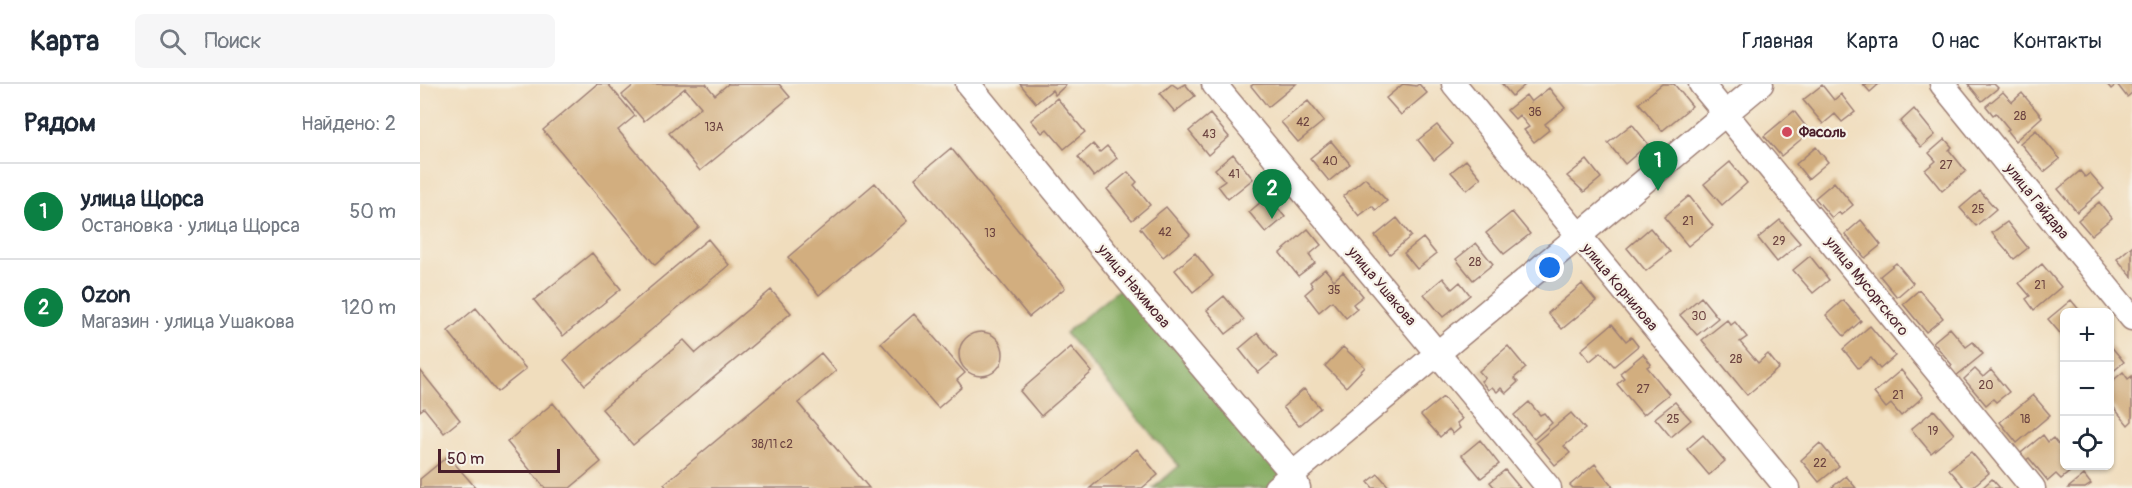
<!DOCTYPE html>
<html lang="ru">
<meta charset="utf-8">
<style>
:root{--surface:#fff;--page:#f6f6f7;--text:#1f2937;--muted:#747a83;--line:#e0e1e3;--accent:#0b8043}
body{margin:0;font-family:Pangolin,sans-serif;background:var(--page);color:var(--text)}
.controls{position:absolute;right:18px;bottom:18px;display:grid;overflow:hidden;border-radius:9px;box-shadow:0 2px 4px #0004}
.controls button{width:54px;height:54px;display:grid;place-items:center;padding:0;border:0;border-bottom:2px solid var(--line);background:var(--surface);color:var(--text);font:30px sans-serif}
.scale{position:absolute;left:18px;bottom:15px;width:122px;box-sizing:border-box;padding-left:6px;border:3px solid #4a1f2b;border-top:0;font-size:16px;line-height:21px;white-space:nowrap;color:#4a1f2b;-webkit-text-stroke:4px #f7f3e8;paint-order:stroke}
.you{position:absolute;left:1130px;top:184px;width:21px;height:21px;margin:-15px;border:4px solid #fff;border-radius:50%;background:#1a73e8;box-shadow:0 0 0 9px #1a73e833}
.badge{display:grid;place-items:center;width:39px;height:39px;border-radius:50%;background:var(--accent);color:#fff;font-size:20px;font-weight:700}
.pin{position:absolute;translate:-50% -50px;filter:drop-shadow(0 2px 3px #0008)}
.pin::after{content:'';position:absolute;top:32px;width:21px;height:18px;background:inherit;clip-path:polygon(0 0,100% 0,50% 100%)}
.list{margin:0;padding:0;list-style:none}
h2{display:flex;justify-content:space-between;align-items:center;height:78px;margin:0;padding:0 24px;font-size:26px}
h2 small{font-size:20px;font-weight:400;color:var(--muted)}
.list li{display:grid;grid-template-columns:39px 1fr auto;gap:18px;align-items:center;box-sizing:border-box;height:96px;padding:0 24px;border-top:2px solid var(--line)}
.list b{display:block;font-size:22px;white-space:nowrap}
.list p{margin:0;font-size:20px;white-space:nowrap;color:var(--muted)}
.list em{font-size:20px;font-style:normal;color:var(--muted)}
.icon{flex:none;width:33px;height:33px;fill:none;stroke:currentColor;stroke-width:2;stroke-linecap:round;stroke-linejoin:round}
.map{position:relative;flex:none;width:1712px;height:404px;overflow:hidden}
header{display:flex;align-items:center;gap:36px;box-sizing:border-box;height:84px;padding:0 30px;background:var(--surface);border-bottom:2px solid var(--line)}
header strong{font-size:28px}
nav{display:flex;gap:33px;margin-inline-start:auto;font-size:21px}
.search{width:420px;height:54px;background:var(--page);display:flex;align-items:center;gap:15px;box-sizing:border-box;padding:0 21px;border-radius:9px;color:var(--muted);font-size:22px}
main{display:flex}
aside{flex:1;background:var(--surface)}
.map>svg:first-child{display:block}
</style>
<header>
<strong>Карта</strong>
<div class="search"><svg class="icon" aria-label="search" viewBox="0 0 24 24"><circle cx="10" cy="10" r="6"/><path d="M15 15l6 6"/></svg>Поиск</div>
<nav><a>Главная</a><a>Карта</a><a>О нас</a><a>Контакты</a></nav>
</header>
<main>
<aside>
<h2>Рядом<small>Найдено: 2</small></h2>
<ul class="list">
<li><span class="badge">1</span><div><b>улица Щорса</b><p>Остановка · улица Щорса</p></div><em>50 m</em></li>
<li><span class="badge">2</span><div><b>Ozon</b><p>Магазин · улица Ушакова</p></div><em>120 m</em></li>
</ul>
</aside>
<div class="map">
<svg width="1712" height="404" viewBox="0 0 1712 404">
<rect width="100%" height="100%" fill="#f7f3e8"/>
<filter id="ink" filterUnits="userSpaceOnUse"><feTurbulence type="fractalNoise" baseFrequency=".0167" numOctaves="2"/><feDisplacementMap in="SourceGraphic" scale="12" xChannelSelector="R" yChannelSelector="G"/><feConvolveMatrix kernelMatrix="1 2 1 2 8 2 1 2 1" color-interpolation-filters="sRGB"/></filter>
<filter id="wash" filterUnits="userSpaceOnUse"><feTurbulence type="fractalNoise" baseFrequency=".008" numOctaves="4" result="noise"/><feDisplacementMap in="SourceGraphic" scale="24" xChannelSelector="R" yChannelSelector="G"/><feGaussianBlur stdDeviation="1.35" result="paint"/><feColorMatrix in="noise" values="0 0 0 0 0 0 0 0 0 0 0 0 0 0 0 0 0 1.4 0 .05"/><feComposite in="paint" operator="in"/></filter>
<g filter="url(#wash)">
<rect width="100%" height="100%" fill="#f0ddbd"/>
<path fill="#85ac62" stroke="#686646" stroke-width="1.5" d="M709,197L878,404H733L759,382L645,249Z"/>
<g id="blocks">
<path fill="#d2ae7f" d="M177,0H188L215,32L198,46L279,143L235,181L123,46Z
M215,0H286L295,11L308,0H359L370,13L280,87L249,49L281,23L265,4L224,37L202,11Z
M600,0H645L646,1L635,11L632,6L616,19Z
M752,0L758,4L765,0L775,12L755,28L740,10Z
M834,0H876L848,23L831,2Z
M983,0L996,2L999,0L1007,9L981,31L966,14Z
M1082,0H1106L1092,12Z
M1242,0H1254L1272,22L1242,47L1219,19Z
M1443,0H1459L1450,8Z
M1548,0H1574L1578,4L1562,17Z
M1687,0H1712V9L1707,13L1697,0L1691,5Z
M1402,1L1414,16L1421,10L1435,28L1422,38L1415,30L1403,40L1383,16Z
M1129,4L1145,24L1125,40L1129,46L1114,58L1104,46L1109,43L1099,31L1095,35L1087,26L1106,11L1111,18Z
M1583,8L1592,18L1602,9L1622,33L1595,57L1587,47L1589,45L1576,29L1573,31L1566,22Z
M637,14L665,48L644,65L627,45L622,49L611,36Z
M888,17L904,37L878,58L861,38Z
M1494,25L1515,51L1501,63L1480,38Z
M1374,27L1390,48L1361,72L1344,52Z
M790,30L809,53L788,71L769,47Z
M1212,40L1228,60L1205,80L1188,59Z
M1017,41L1033,60L1014,76L998,56Z
M1616,46L1640,75L1624,88L1600,59Z
M1525,55L1532,63L1529,66L1546,87L1522,107L1505,86L1516,77L1509,69Z
M911,57L930,80L909,97L890,74Z
M673,60L680,68L687,62L697,74L674,93L658,73Z
M1396,63L1408,78L1388,95L1376,80Z
M531,64L645,204L609,233L495,94Z
M813,70L833,95L808,115L798,102L805,97L795,85Z
M1046,76L1061,94L1047,106L1031,88Z
M1167,76L1181,94L1164,108L1147,92Z
M1310,78L1327,99L1302,121L1284,100Z
M1660,87L1665,93L1670,89L1684,105L1657,128L1638,105Z
M708,88L717,98L714,101L730,121L712,136L687,105Z
M945,94L967,117L956,126L952,122L939,132L923,112Z
M1414,98L1433,121L1421,131L1419,128L1412,134L1395,114Z
M455,99L487,137L399,211L368,173Z
M1560,107L1576,125L1556,142L1540,124Z
M848,112L865,133L846,149L829,128Z
M1269,112L1293,142L1268,162L1244,133Z
M1679,118L1692,134L1671,151L1658,136Z
M746,123L770,151L743,173L720,144Z
M1092,128L1110,150L1084,170L1066,149Z
M977,134L991,152L970,170L955,152Z
M1360,136L1380,159L1357,178L1338,154Z
M1441,136L1461,161L1445,174L1425,150Z
M1587,138L1608,164L1594,175L1572,149Z
M1230,144L1250,168L1226,187L1207,164Z
M888,145L901,161L889,171L895,179L878,192L860,169Z
M1003,154L1016,170L997,185L984,169Z
M288,155L309,181L165,301L144,276Z
M1056,159L1073,180L1053,196L1036,175Z
M1712,162V193L1697,175Z
M172,169L201,205L143,252L114,216Z
M775,169L793,192L773,208L755,186Z
M1390,172L1409,196L1393,209L1373,186Z
M1476,179L1493,199L1477,213L1460,192Z
M1622,180L1641,203L1614,226L1606,215L1610,212L1599,199Z
M905,185L914,196L923,188L943,212L933,220L937,225L926,234L912,217L899,228L885,210L893,203L890,198Z
M1023,194L1032,205L1040,198L1050,211L1023,233L1004,210Z
M1162,200L1176,217L1142,245L1128,229Z
M351,206L371,229L213,361L182,325L264,256L276,269Z
M1499,206L1523,234L1506,248L1483,220Z
M804,212L824,236L806,250L787,226Z
M1281,213L1298,234L1277,251L1260,231Z
M1423,216L1441,237L1424,252L1406,231Z
M1651,216L1661,228H1644V254L1628,235Z
M56,224L106,285L77,308L28,247Z
M494,230L545,289L537,296L542,303L518,324L461,259Z
M1307,236L1311,241L1315,238L1327,253L1320,258L1338,279L1348,270L1359,284L1327,311L1282,256Z
M1192,240L1206,257L1211,253L1218,262L1194,282L1181,268L1170,277L1161,266Z
M1450,242L1475,272L1460,285L1451,274L1438,284L1423,265Z
M1530,244L1546,263L1553,258L1563,270L1536,292L1529,284L1532,281L1513,258Z
M539 270a22 22 0 1 1 44 0a22 22 0 1 1-44 0Z
M838,249L857,273L838,289L819,265Z
M1690,261L1704,278L1690,290Z
M1088,262L1106,284L1094,294L1098,298L1086,309L1081,304L1077,308L1072,303L1068,306L1061,297L1065,294L1059,287Z
M651,263L672,288L621,332L600,307Z
M923,263L945,283L926,303L905,282Z
M401,269L416,287L378,319L449,404H247L244,400Z
M1223,270L1231,280L1227,283L1249,310L1223,331L1197,300L1204,294L1200,289Z
M1555,285L1563,293L1571,286L1589,308L1576,318L1573,315L1566,321L1544,295Z
M0,286L40,336L24,349L4,324L0,327Z
M1481,286L1503,313L1481,332L1471,320L1466,324L1454,309Z
M1703,288L1708,295L1712,292V337L1708,341L1690,319V299Z
M884,305L900,324L879,342L863,323Z
M1613,311L1630,331L1597,359L1580,338Z
M1023,313L1042,335L1037,339L1040,344L1033,350L1029,345L1020,353L1001,331Z
M1109,318L1120,331L1124,329L1132,339L1114,355L1094,331Z
M1255,318L1271,336L1251,353L1235,334Z
M133,319L181,378L150,404H125L87,358Z
M1514,326L1534,350L1511,369L1491,345Z
M1151,329L1165,345L1144,362L1150,369L1135,381L1116,358Z
M1283,351L1305,377L1289,391L1267,365Z
M1623,351L1628,358L1633,354L1644,368V382H1657L1641,395L1636,390L1628,397L1609,374L1606,376L1601,369Z
M1060,356L1079,380L1061,394L1042,371Z
M1400,359L1419,382L1399,398L1381,376Z
M717,365L738,391L722,404H670Z
M1551,368L1569,389L1551,404H1545L1529,385Z
M28,372L56,404H0V395Z
M1175,380L1194,404H1153L1150,401Z
M1085,386L1100,404H1075L1070,398Z
M958,390L970,404H953L948,398Z
M1664,391L1671,400L1665,404H1648Z
M1426,392L1436,404H1411Z
M1572,395L1580,404H1562Z"/>
</g>
</g>
<g filter="url(#ink)">
<use href="#blocks" fill-opacity="0" stroke="#9d7e74" stroke-width="1.5"/>
<g fill="none" stroke-linecap="round" stroke-linejoin="round">
<g stroke="#9d7e74" stroke-width="27">
<path id="minor" d="M548,0L709,197L873,390L878,404
M794,0L1129,404
M1034,0L1367,404
M1281,0L1613,404
M1522,0L1712,234
M856,404L1341,0"/>
</g>
<use href="#minor" stroke="#fff" stroke-width="24"/>
</g>
</g>
<circle fill="#d1495b" stroke="#f7f3e8" stroke-width="2" cx="1367" cy="48" r="6"/>
<g text-anchor="middle" stroke-width="4.5" stroke-linejoin="round" paint-order="stroke">
<g font-size="12" fill="#6c4340">
<text x="1115" y="32">36</text>
<text x="1600" y="36">28</text>
<text x="883" y="42">42</text>
<text x="294" y="47">13А</text>
<text x="789" y="54">43</text>
<text x="910" y="81">40</text>
<text x="1526" y="85">27</text>
<text x="814" y="94">41</text>
<text x="1558" y="129">25</text>
<text x="1268" y="141">21</text>
<text x="745" y="152">42</text>
<text x="570" y="153">13</text>
<text x="1359" y="161">29</text>
<text x="1055" y="182">28</text>
<text x="1620" y="205">21</text>
<text x="914" y="210">35</text>
<text x="1279" y="236">30</text>
<text x="1316" y="279">28</text>
<text x="1566" y="305">20</text>
<text x="1223" y="309">27</text>
<text x="1478" y="315">21</text>
<text x="1253" y="339">25</text>
<text x="1605" y="339">18</text>
<text x="1513" y="351">19</text>
<text x="352" y="364">38/11 с2</text>
<text x="1400" y="383">22</text>
</g>
<g font-size="15" font-weight="bold" fill="#4a1f2b" stroke="#f7f3e8" text-anchor="start">
<text x="1379" y="53">Фасоль</text>
</g>
<g font-size="15" fill="#4a1f2b" stroke="#f7f3e8">
<text transform="translate(1617 117) rotate(51)" y="5">улица Гайдара</text>
<text transform="translate(714 202) rotate(50)" y="5">улица Нахимова</text>
<text transform="translate(962 202) rotate(50)" y="5">улица Ушакова</text>
<text transform="translate(1447 202) rotate(51)" y="5">улица Мусоргского</text>
<text transform="translate(1200 203) rotate(50)" y="5">улица Корнилова</text>
</g>
</g>
</svg>
<div class="controls">
<button>+</button>
<button>−</button>
<button><svg class="icon" aria-label="locate" viewBox="0 0 24 24"><circle cx="12" cy="12" r="6"/><path d="M12 2v4M12 18v4M2 12h4M18 12h4"/></svg></button>
</div>
<div class="scale">50 m</div>
<div class="you"></div>
<div class="pin badge" style="left:1238px;top:107px">1</div>
<div class="pin badge" style="left:852px;top:135px">2</div>
</div>
</main>
